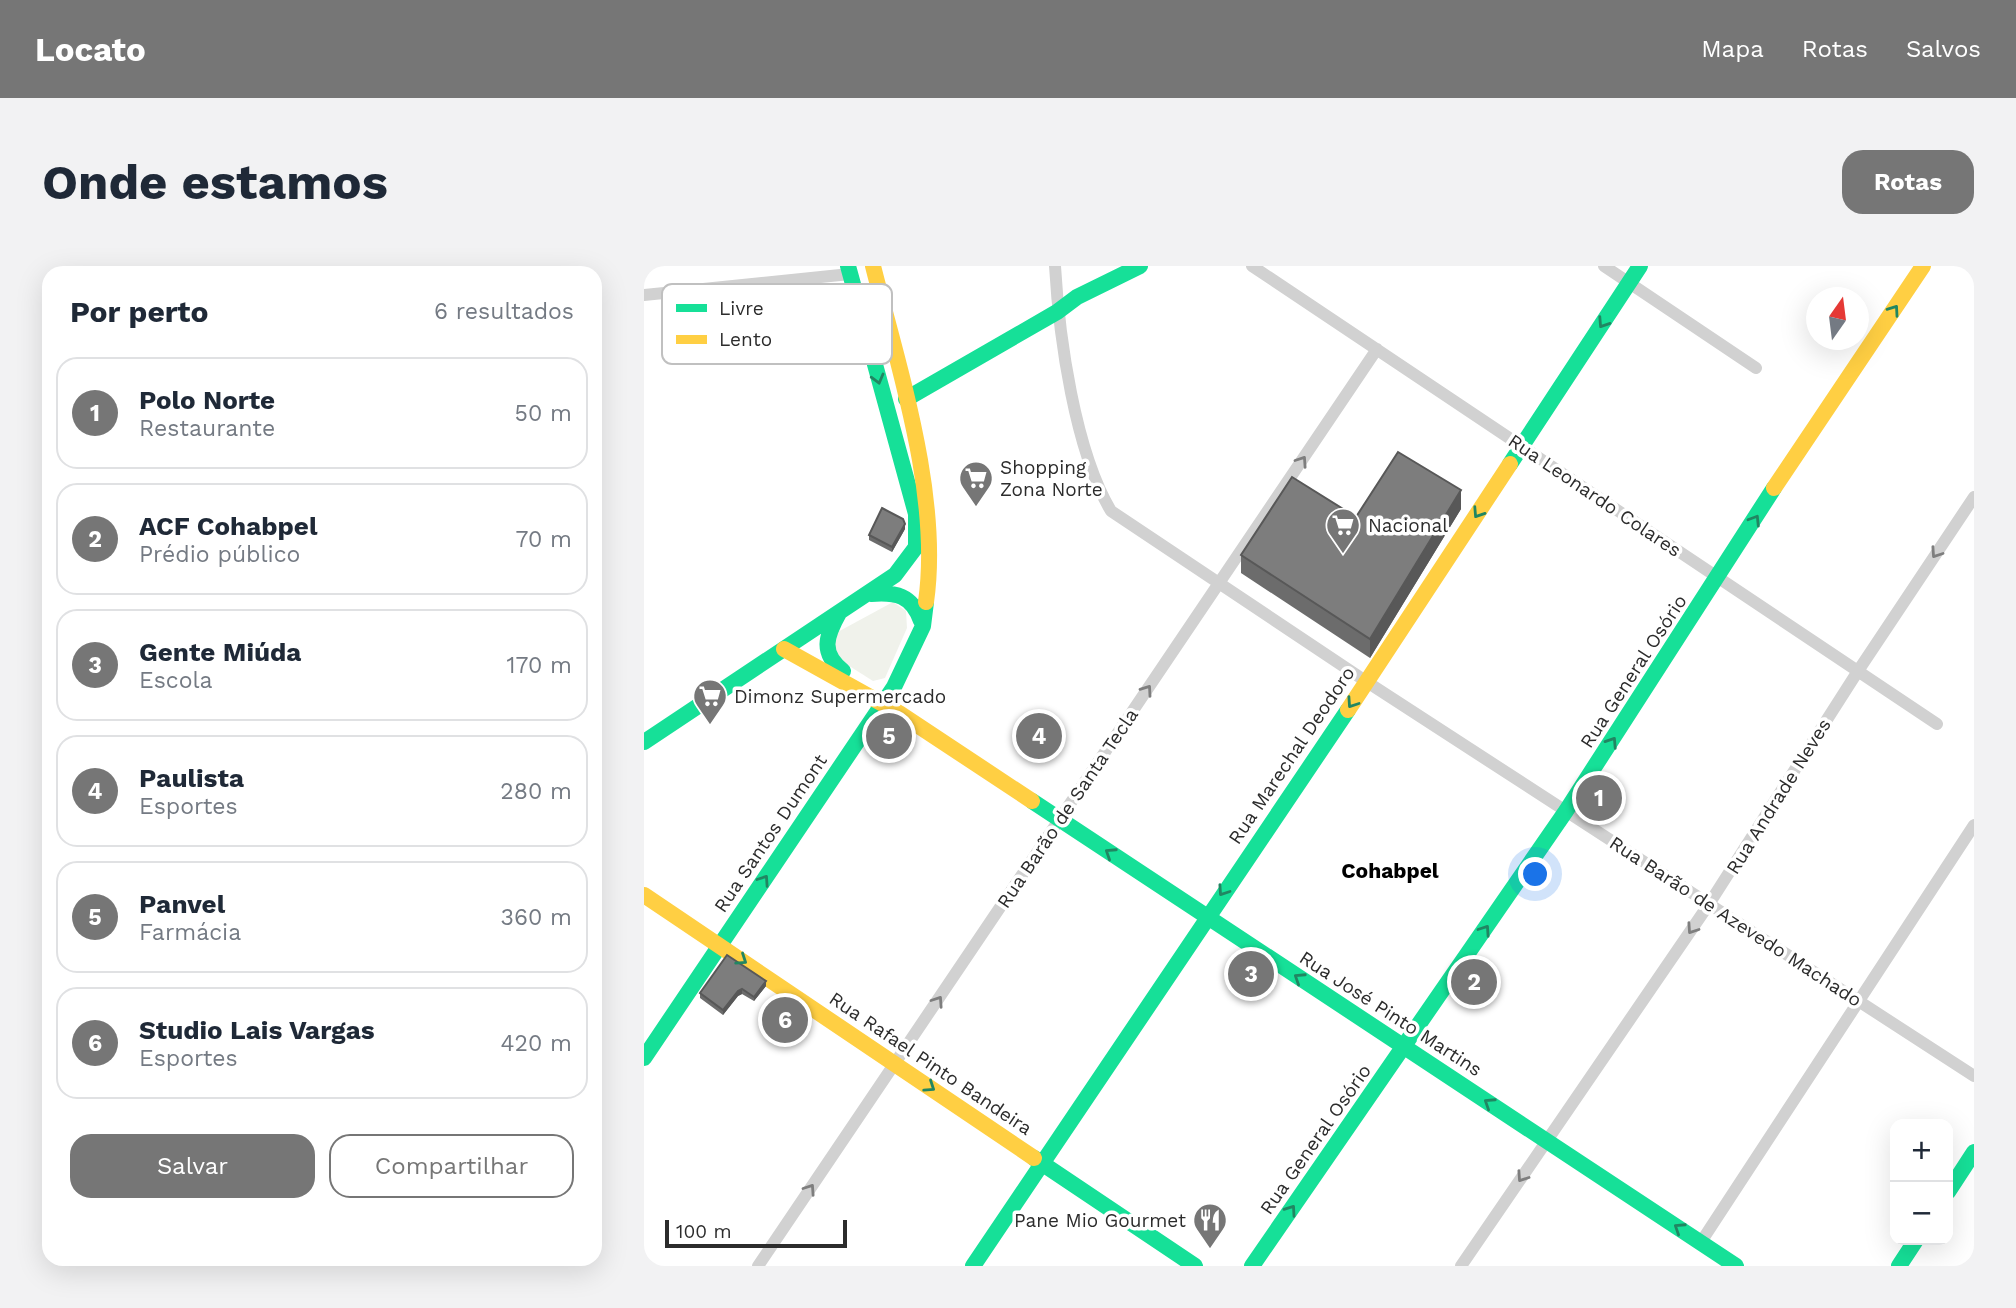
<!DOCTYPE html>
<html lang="pt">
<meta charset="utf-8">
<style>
:root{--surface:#fff;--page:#f2f2f3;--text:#1f2937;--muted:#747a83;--line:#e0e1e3;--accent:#767676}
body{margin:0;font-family:"Work Sans",sans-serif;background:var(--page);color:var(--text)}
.controls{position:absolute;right:21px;bottom:21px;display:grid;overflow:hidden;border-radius:14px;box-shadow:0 7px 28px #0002}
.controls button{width:63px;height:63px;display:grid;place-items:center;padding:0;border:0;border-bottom:2px solid var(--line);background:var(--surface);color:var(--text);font:35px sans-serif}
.compass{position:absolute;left:1162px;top:21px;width:63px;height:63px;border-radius:50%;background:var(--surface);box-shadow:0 7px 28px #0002;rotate:14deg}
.scale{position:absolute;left:21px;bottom:18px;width:182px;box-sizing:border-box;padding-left:7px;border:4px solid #2c2c2c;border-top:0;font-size:19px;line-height:24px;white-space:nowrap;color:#2c2c2c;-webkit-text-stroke:5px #fff;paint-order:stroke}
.you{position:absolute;left:892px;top:609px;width:24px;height:24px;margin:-18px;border:5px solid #fff;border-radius:50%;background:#1a73e8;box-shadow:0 0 0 10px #1a73e833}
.badge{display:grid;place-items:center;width:46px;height:46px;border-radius:50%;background:var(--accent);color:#fff;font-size:23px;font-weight:700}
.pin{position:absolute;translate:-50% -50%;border:4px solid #fff;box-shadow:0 2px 7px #0006}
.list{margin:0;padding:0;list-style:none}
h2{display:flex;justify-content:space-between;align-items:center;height:91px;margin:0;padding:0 28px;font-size:30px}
h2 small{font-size:23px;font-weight:400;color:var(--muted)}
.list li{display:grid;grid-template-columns:46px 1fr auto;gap:21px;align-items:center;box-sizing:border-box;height:112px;margin:0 14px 14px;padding:0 14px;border:2px solid var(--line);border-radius:21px}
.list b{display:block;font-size:26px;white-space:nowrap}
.list p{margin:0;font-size:23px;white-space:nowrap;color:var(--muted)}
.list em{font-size:23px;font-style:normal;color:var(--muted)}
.actions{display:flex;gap:14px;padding:21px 28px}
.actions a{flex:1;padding:16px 0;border:2px solid var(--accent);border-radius:21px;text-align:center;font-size:24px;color:var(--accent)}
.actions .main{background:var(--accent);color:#fff}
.map{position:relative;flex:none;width:1330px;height:1000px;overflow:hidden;border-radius:21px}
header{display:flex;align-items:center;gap:42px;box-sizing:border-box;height:98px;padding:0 35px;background:var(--accent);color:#fff}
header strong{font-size:33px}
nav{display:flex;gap:38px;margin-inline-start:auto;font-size:24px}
.intro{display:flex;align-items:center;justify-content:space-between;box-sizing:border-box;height:168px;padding:0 42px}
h1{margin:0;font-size:49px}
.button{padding:18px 32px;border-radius:21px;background:var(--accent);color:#fff;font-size:24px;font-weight:700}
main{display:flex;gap:42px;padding:0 42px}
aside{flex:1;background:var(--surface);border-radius:21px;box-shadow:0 7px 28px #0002}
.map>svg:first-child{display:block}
</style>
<header>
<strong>Locato</strong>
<nav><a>Mapa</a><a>Rotas</a><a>Salvos</a></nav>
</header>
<div class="intro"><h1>Onde estamos</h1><a class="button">Rotas</a></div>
<main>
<aside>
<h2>Por perto<small>6 resultados</small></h2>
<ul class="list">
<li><span class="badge">1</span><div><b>Polo Norte</b><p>Restaurante</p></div><em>50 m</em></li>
<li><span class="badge">2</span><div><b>ACF Cohabpel</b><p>Prédio público</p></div><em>70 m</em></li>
<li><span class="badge">3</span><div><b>Gente Miúda</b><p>Escola</p></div><em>170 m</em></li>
<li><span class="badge">4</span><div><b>Paulista</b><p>Esportes</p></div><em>280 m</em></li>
<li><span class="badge">5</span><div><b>Panvel</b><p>Farmácia</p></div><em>360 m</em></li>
<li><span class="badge">6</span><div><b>Studio Lais Vargas</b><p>Esportes</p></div><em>420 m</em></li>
</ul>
<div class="actions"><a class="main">Salvar</a><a>Compartilhar</a></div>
</aside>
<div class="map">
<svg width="1330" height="1000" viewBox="0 0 1330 1000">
<rect width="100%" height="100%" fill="#fff"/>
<path fill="#f0f2eb" d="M249,336L262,345L263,362L241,412L229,415L188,389L190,368Z"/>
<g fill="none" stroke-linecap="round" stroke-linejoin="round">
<path stroke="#d1d1d1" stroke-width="12" d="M411,0C415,71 431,185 467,245L723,416L1330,810
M608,0L1293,458
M960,0L1112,102
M0,29L206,8
M1057,976L1330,559
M114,1000L733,83
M817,1000L1065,638L1214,405L1330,231"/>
<path stroke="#16e098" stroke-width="16" d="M262,133L413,46L433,31L496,0
M866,198L996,0
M227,328C252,326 268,329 277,355
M195,347C182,370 176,387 199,405
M0,476L251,309L272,281V248L204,0
M388,535L1092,1000
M0,792L250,421L279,360L282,336
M390,892L551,1000
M1304,926L1330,886
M329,1000L704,444
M608,1000L922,545L1130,222
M1255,1000L1272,974"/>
<path stroke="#ffcf43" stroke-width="16" d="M229,0C255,103 297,231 282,336
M1130,222L1279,0
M140,383L255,447L388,535
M704,444L866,198
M0,629L390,892"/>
</g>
<path fill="#6c6c6c" d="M817,243L726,392L597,307V289L712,251Z
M261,263L248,286L225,274V269Z
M122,720L110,735L98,728L94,730L79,749L56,732V727Z"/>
<path fill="#585858" d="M817,224V243L726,392V373Z
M261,258V263L248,286V281Z
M122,715V720L110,735V731Z
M98,723V728L94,730L79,749V744L94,725Z"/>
<path fill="#7d7d7d" stroke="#585858" stroke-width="2" d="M754,186L817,224L726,373L597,289L648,211L712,251Z
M238,242L259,253L261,258L248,281L225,269Z
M83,689L122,715L110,731L98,723L94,725L79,744L56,727Z"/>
<defs><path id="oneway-chevron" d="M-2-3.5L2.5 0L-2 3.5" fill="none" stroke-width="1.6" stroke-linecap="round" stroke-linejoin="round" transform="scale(1.75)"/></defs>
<g stroke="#218662">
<use href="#oneway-chevron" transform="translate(1250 44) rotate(-55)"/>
<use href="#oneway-chevron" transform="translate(959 57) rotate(123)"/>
<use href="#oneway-chevron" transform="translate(234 113) rotate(75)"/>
<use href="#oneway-chevron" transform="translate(834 247) rotate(123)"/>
<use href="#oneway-chevron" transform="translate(1111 254) rotate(-58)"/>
<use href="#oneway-chevron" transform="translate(708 437) rotate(124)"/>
<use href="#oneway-chevron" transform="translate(968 476) rotate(-57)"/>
<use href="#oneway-chevron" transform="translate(466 587) rotate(-147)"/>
<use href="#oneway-chevron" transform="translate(120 614) rotate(-56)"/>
<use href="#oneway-chevron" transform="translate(579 625) rotate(124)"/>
<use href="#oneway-chevron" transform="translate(841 664) rotate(-56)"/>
<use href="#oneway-chevron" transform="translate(98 694) rotate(34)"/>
<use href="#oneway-chevron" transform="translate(655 712) rotate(-147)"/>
<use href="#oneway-chevron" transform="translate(286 821) rotate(34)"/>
<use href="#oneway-chevron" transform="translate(845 837) rotate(-147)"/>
<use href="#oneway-chevron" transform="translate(647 944) rotate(-55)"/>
<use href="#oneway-chevron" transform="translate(1035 962) rotate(-147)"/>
</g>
<g stroke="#7e7e7e">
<use href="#oneway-chevron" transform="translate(658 195) rotate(-56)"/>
<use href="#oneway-chevron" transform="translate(1292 287) rotate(124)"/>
<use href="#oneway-chevron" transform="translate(503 424) rotate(-55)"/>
<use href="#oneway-chevron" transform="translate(1048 663) rotate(124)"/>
<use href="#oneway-chevron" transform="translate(294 735) rotate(-56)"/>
<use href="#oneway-chevron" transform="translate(878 911) rotate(124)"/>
<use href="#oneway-chevron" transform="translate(166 923) rotate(-56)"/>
</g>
<defs>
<g id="supermarket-pin" transform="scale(1.75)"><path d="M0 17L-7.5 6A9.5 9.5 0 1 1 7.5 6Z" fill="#767676" stroke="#fff"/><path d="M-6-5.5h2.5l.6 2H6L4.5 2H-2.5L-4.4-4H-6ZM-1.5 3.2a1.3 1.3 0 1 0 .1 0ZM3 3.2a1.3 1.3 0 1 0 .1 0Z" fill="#fff"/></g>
<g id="restaurant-pin" transform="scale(1.75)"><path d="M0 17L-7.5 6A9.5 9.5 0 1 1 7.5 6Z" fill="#767676" stroke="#fff"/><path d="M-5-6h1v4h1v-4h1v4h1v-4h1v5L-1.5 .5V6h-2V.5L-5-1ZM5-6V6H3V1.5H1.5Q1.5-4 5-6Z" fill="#fff"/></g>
</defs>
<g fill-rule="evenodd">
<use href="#supermarket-pin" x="332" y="212"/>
<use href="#supermarket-pin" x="699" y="259"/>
<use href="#supermarket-pin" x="66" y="430"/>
<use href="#restaurant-pin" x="566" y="954"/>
</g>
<g text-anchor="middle" stroke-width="7" stroke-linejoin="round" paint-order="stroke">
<g font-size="19" fill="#2c2c2c" stroke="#fff" text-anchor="start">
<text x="356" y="208">Shopping<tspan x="356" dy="22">Zona Norte</tspan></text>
<text x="724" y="266">Nacional</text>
<text x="90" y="437">Dimonz Supermercado</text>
<text x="542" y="961" text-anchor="end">Pane Mio Gourmet</text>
</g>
<g font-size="19" fill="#2c2c2c" stroke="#fff">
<text transform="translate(951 229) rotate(34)" y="7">Rua Leonardo Colares</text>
<text transform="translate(989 405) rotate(-57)" y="7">Rua General Osório</text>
<text transform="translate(647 489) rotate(-56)" y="7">Rua Marechal Deodoro</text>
<text transform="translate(1134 530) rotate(-58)" y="7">Rua Andrade Neves</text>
<text transform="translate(423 542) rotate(-56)" y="7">Rua Barão de Santa Tecla</text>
<text transform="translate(126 567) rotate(-56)" y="7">Rua Santos Dumont</text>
<text transform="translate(1092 655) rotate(33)" y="7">Rua Barão de Azevedo Machado</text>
<text transform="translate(747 747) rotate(33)" y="7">Rua José Pinto Martins</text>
<text transform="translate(287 797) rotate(34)" y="7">Rua Rafael Pinto Bandeira</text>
<text transform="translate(671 873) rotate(-55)" y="7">Rua General Osório</text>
</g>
<g font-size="21" font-weight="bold" fill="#000" stroke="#fff">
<text x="746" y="612">Cohabpel</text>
</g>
</g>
<rect x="18" y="18" width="230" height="80" rx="10" fill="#fff" stroke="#c0c0c0" stroke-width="2"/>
<rect x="32" y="38" width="31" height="8" fill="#16e098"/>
<rect x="32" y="69" width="31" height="9" fill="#ffcf43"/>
<g font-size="19" fill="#2c2c2c">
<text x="75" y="49">Livre</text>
<text x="75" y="80">Lento</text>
</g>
</svg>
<div class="controls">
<button>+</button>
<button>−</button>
</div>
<svg class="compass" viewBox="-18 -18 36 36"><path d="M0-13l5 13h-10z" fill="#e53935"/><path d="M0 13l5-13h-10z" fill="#747a83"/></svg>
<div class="scale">100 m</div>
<div class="you"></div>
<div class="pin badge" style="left:955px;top:532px">1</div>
<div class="pin badge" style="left:830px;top:716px">2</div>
<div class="pin badge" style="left:607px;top:708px">3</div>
<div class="pin badge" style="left:395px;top:470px">4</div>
<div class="pin badge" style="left:245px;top:470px">5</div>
<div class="pin badge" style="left:141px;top:754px">6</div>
</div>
</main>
